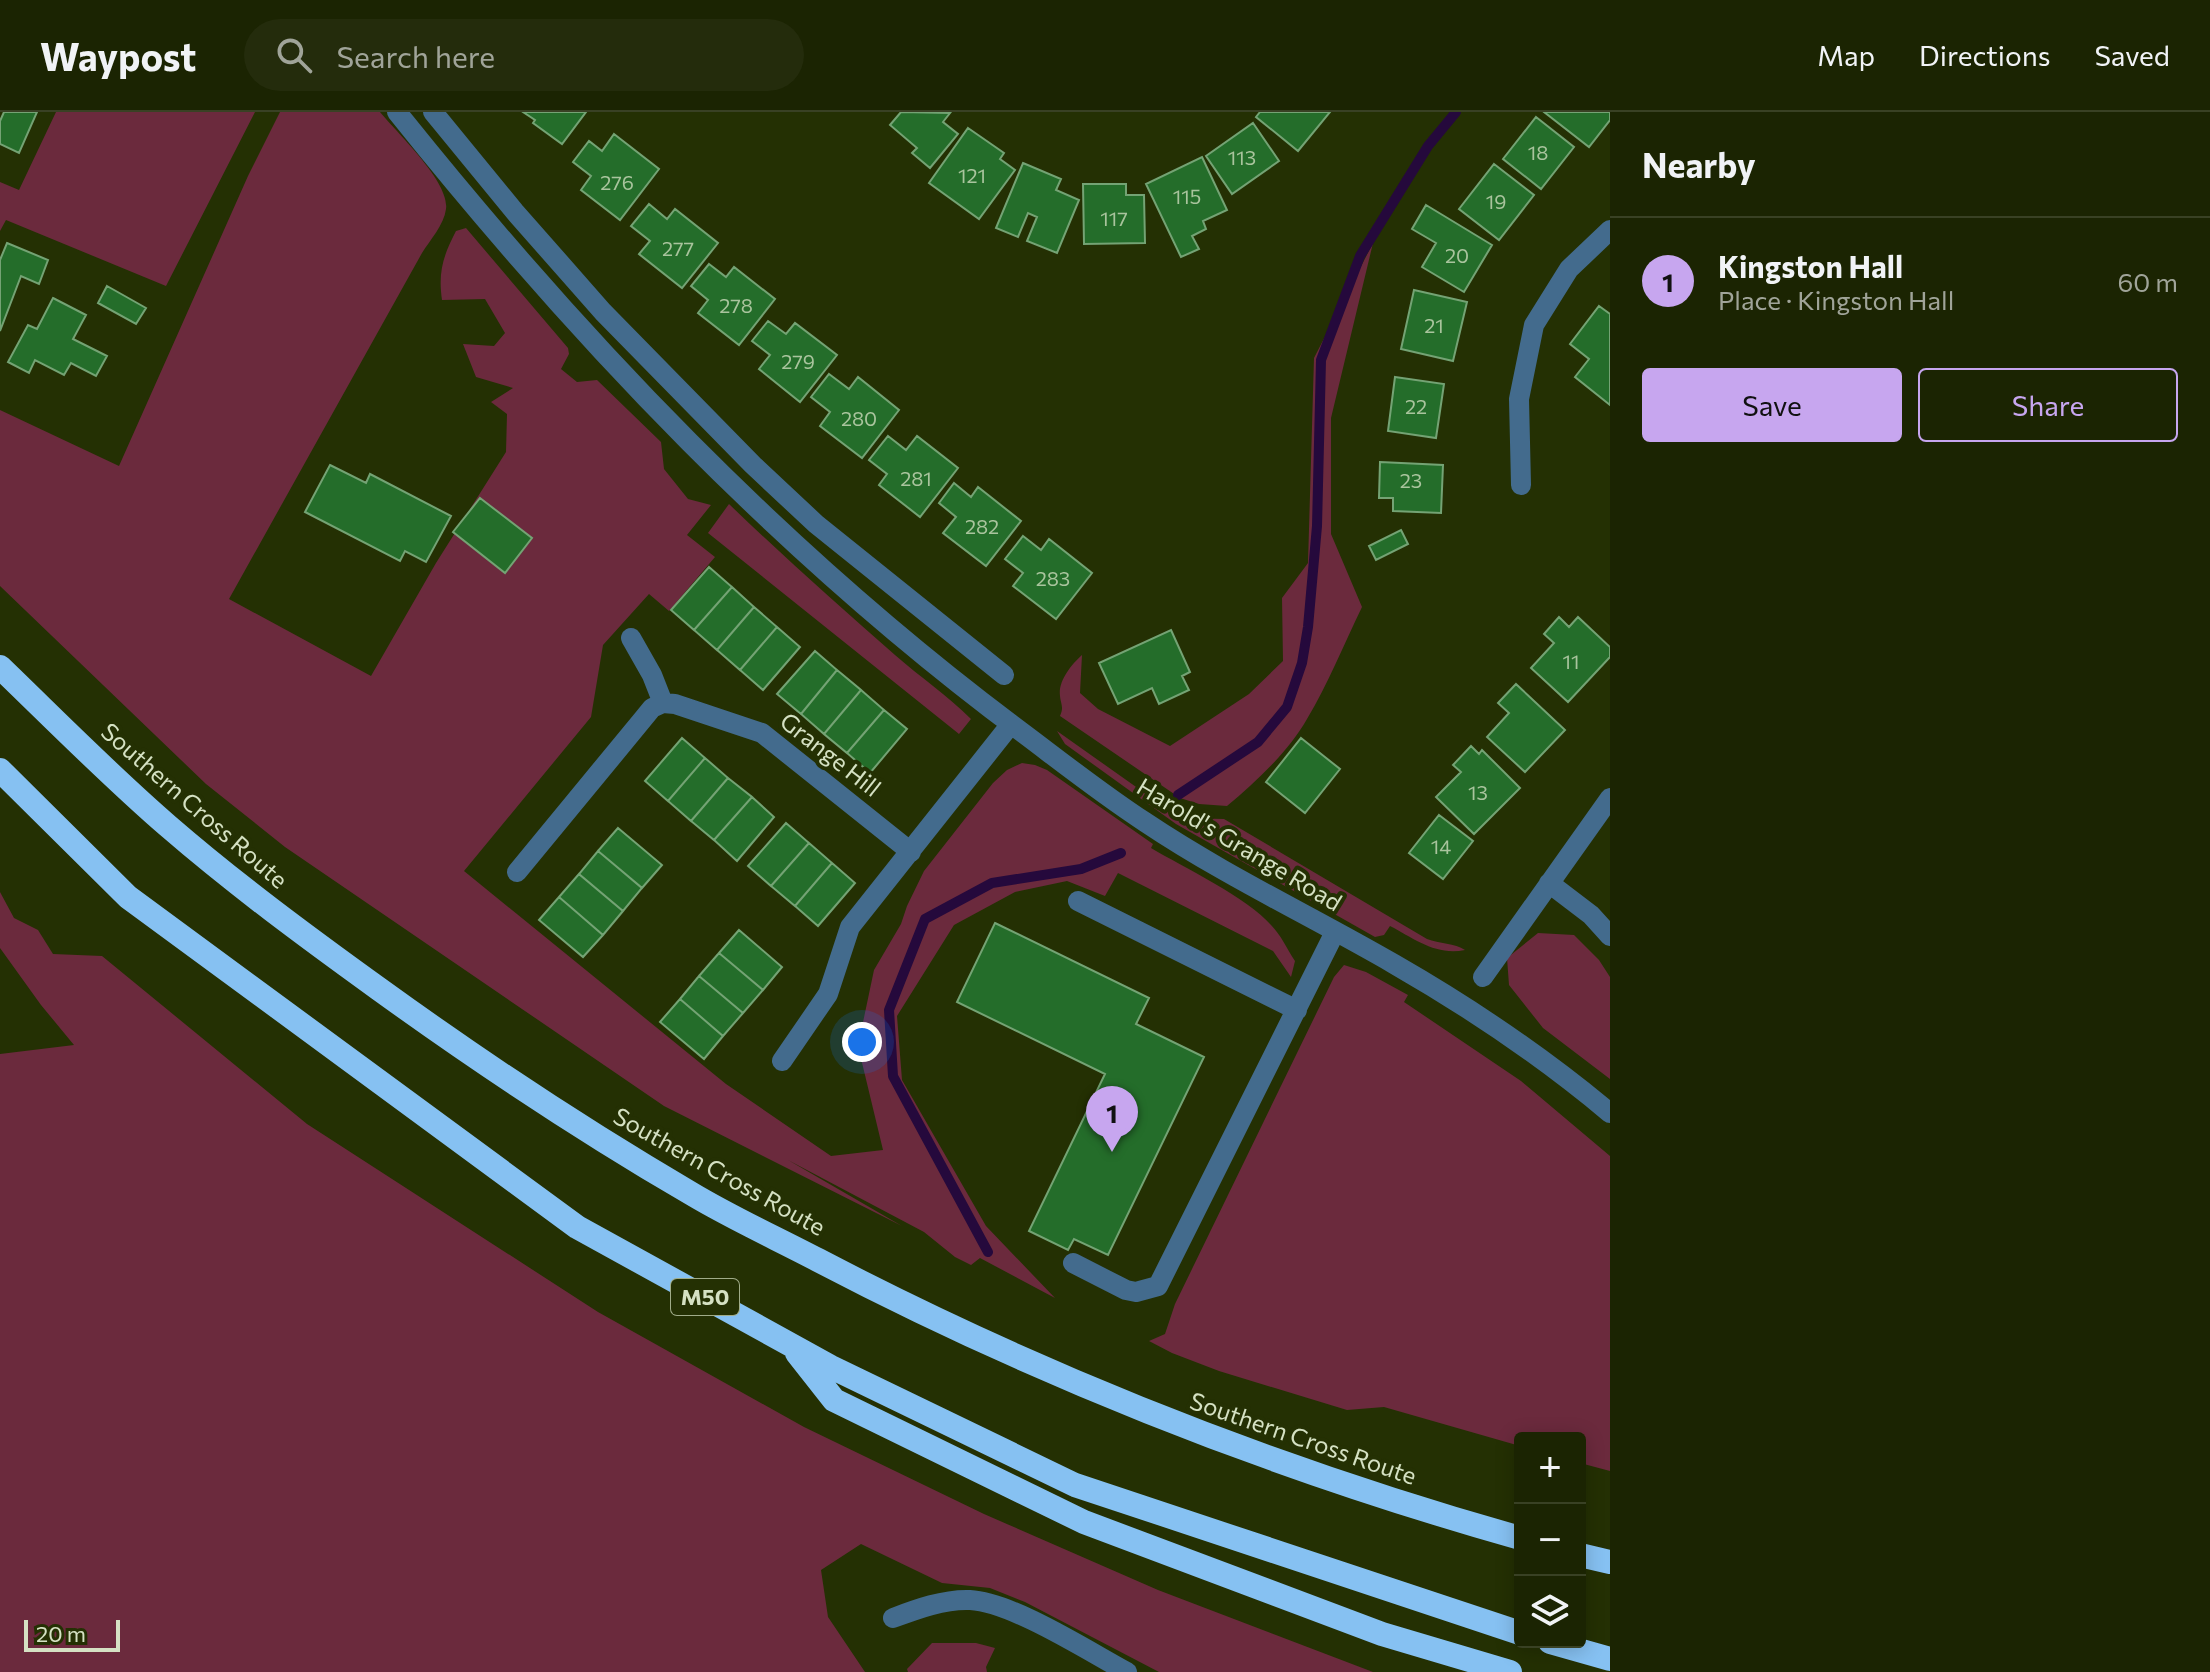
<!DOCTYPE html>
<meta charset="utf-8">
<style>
:root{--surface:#1b2402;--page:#242c0c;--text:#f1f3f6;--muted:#a0a499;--line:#394124;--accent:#c7a6ef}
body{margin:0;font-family:Commissioner,sans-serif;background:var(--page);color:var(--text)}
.controls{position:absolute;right:24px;bottom:24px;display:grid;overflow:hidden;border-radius:8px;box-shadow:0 4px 20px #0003}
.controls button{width:72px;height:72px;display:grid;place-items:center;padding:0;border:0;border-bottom:2px solid var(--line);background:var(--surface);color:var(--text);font:40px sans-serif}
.scale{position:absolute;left:24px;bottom:20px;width:96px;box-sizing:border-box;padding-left:8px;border:4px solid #d5e1c3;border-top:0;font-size:22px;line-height:28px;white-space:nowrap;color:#d5e1c3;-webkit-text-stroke:6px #243003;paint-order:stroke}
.you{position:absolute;left:862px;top:930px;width:28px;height:28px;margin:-20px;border:6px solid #fff;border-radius:50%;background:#1a73e8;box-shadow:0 0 0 12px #1a73e833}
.badge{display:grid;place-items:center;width:52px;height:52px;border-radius:50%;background:var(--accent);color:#111;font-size:26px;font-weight:700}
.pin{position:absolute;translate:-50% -66px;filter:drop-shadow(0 2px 4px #0008)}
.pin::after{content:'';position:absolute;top:42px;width:28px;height:24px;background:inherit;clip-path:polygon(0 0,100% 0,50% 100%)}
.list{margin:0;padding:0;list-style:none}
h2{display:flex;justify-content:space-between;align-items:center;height:104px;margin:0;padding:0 32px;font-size:34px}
h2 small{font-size:26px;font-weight:400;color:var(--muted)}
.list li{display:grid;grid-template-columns:52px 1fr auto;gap:24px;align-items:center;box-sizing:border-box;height:128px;padding:0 32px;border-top:2px solid var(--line)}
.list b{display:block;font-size:30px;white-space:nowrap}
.list p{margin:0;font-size:26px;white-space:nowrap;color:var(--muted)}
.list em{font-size:26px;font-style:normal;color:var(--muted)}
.actions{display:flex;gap:16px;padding:24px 32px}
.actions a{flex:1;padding:18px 0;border:2px solid var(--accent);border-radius:8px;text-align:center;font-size:28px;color:var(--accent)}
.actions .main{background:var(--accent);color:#111}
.icon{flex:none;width:44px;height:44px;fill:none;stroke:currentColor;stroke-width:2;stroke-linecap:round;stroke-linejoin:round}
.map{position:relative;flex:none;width:1610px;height:1560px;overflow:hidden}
header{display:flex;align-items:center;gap:48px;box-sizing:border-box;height:112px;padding:0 40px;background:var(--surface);border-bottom:2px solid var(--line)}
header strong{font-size:38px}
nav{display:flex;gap:44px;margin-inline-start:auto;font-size:28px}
.search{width:560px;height:72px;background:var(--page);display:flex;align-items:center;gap:20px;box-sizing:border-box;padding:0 28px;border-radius:44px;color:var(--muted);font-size:30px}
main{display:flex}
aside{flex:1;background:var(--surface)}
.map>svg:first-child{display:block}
</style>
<header>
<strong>Waypost</strong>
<div class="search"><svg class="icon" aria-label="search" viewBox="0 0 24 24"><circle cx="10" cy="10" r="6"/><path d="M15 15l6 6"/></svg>Search here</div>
<nav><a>Map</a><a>Directions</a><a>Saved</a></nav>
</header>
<main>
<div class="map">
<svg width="1610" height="1560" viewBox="0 0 1610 1560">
<rect width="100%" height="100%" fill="#243003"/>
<path fill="#6b2a3d" d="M56,0H255L166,174L6,108L0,119V70L19,78Z
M280,0H380C397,21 450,70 446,97C444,113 430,128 422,141L229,487L371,564L436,451L506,340L507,302L491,290L513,276L476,265L463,232L494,234L505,221L485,187L442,188C438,160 443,144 456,119L466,116L568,236L569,242L561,257L577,270L597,268L661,330L664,357L688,387L711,393L687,423L715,445L669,499L649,482L603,533L591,605L464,759L726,972L831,1044L883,1038L858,934L874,858L901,812L907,794L924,759L993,671L1007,658L1022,651L1035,653L1047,658L1153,732L1151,736C1183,755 1248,786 1271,813C1281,823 1287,837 1295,849L1291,865L1273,839L1118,761L1105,784L1067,769L1015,780L954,813L897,904L902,968L986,1114L1055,1186L980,1146L971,1153L955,1145L924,1120L788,1048L902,1114L664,994L285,735L206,672L0,474V298L119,354L248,64Z
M1373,131L1331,306V422L1362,495C1344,532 1328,572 1307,607C1288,640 1256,670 1227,694L1199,692L1180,686L1060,604C1064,595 1061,593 1060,584C1058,569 1071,553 1082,543L1080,581L1098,597L1170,634L1249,582L1283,549L1282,486L1308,451L1314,246Z
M729,392C783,444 839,494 895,543C920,565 947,583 971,607L959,622L708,421Z
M1057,619L1180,706L1224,707L1427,827C1439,832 1455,831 1465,838C1436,844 1415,827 1390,814L1384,823L1375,825L1176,712L1065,632Z
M0,780L14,806L38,818L53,842L102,844L307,1012L598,1200L804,1315L984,1402L1158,1478L1373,1560H1159L1025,1490L990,1476L942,1471L861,1432L821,1458L828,1505L865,1560H0V942L74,933L41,893L0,836Z
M1538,821L1574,823L1599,848L1610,865V967L1543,916L1509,873L1507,846Z
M1344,853L1366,860L1408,883L1404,890L1521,969L1610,1044V1359L1580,1351V1326H1520V1334L1384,1295L1347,1298L1219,1259L1172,1241L1149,1229L1165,1222L1175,1192L1334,865Z
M932,1531H976L995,1536L986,1555L987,1560H908L907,1557Z"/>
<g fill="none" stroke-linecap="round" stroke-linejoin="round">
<path stroke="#25093c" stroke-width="10" d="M1178,683L1258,630L1287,595L1302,551L1308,515L1317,414L1321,248L1360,144L1428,34L1456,0
M988,1140L893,964L889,898L925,807L992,771L1081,757L1121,741"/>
</g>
<path fill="#246d2a" stroke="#74a374" stroke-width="2" d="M4,0H37L19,41L0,32V9Z
M523,0H586L562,32L533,11L535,8Z
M901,0L950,1L943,10L958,22L930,56L912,41L917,36L890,13Z
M1260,0H1330L1298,39L1256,5Z
M1544,0H1610V8L1589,35Z
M1536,5L1574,35L1541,77L1503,47Z
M1253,11L1279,49L1232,82L1206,44Z
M968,16L1004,41L1000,47L1015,58L979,107L929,71Z
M614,22L659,57L620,108L581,78L591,64L573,50L589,29L602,39Z
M1202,45L1227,98L1203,109L1206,117L1192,124L1199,137L1181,145L1146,72Z
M1023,51L1061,67L1056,78L1079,88L1057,141L1027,129L1037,105L1028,101L1018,125L996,116Z
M1494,52L1534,83L1499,128L1459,97Z
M1083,72H1126V83H1144L1145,131L1084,132Z
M649,92L667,107L675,97L718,131L682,176L639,142L650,129L631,114Z
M1426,93L1492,133L1464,180L1422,155L1436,131L1412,117Z
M7,131L48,148L39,172L21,164L0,219V148Z
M709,152L726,165L734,155L775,187L739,233L698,201L708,188L691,174Z
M107,174L146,196L136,212L98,191Z
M1414,178L1467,190L1453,249L1401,237Z
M53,186L86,203L73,227L107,244L96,264L71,251L64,263L35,248L29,261L8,250L28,213L37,217Z
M1599,194L1610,202V293L1575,265L1589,247L1570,232Z
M768,209L786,222L795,211L837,243L800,290L759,257L770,243L752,229Z
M829,262L849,277L858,265L899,298L862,346L820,314L830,300L811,285Z
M1395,265L1444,272L1436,326L1388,319Z
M888,324L906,338L917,324L958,356L920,405L879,373L887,362L869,348Z
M1380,350L1443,353L1441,401L1393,399V386H1379Z
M330,353L366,371L370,362L451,404L426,450L405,439L400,449L305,400Z
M954,371L971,385L978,375L1021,409L986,454L943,421L956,405L939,391Z
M480,386L532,426L505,461L453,420Z
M1401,418L1408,432L1376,448L1369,434Z
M1023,424L1041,438L1049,427L1092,461L1056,507L1013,474L1023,461L1005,447Z
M709,455L732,475L694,518L671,498Z
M732,475L754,495L717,538L694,518Z
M754,495L777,515L740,558L717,538Z
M1559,505L1569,515L1578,505L1610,535V545L1568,590L1531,556L1554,531L1544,522Z
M777,515L800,535L763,578L740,558Z
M1171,518L1190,560L1182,564L1189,578L1159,592L1152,576L1118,592L1099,551Z
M815,539L837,558L801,602L777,582Z
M837,558L861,578L824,622L801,602Z
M1516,572L1565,618L1525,660L1487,625L1509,601L1498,591Z
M861,578L884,598L847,641L824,622Z
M884,598L907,617L870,661L847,641Z
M682,626L705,646L668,689L645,669Z
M1301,626L1340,657L1305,701L1266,670Z
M1471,634L1479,642L1482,638L1520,676L1474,722L1436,685L1461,660L1453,653Z
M705,646L728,666L691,709L668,689Z
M728,666L752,685L714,728L691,709Z
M752,685L774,705L737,749L714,728Z
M1439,703L1473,729L1443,767L1409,741Z
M786,711L809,731L771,774L748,754Z
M618,716L662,753L642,776L598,739Z
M809,731L832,751L795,794L771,774Z
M598,739L642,776L623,799L579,762Z
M832,751L855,771L818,814L795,794Z
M579,762L623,799L603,823L559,785Z
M559,785L603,823L583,845L539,808Z
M995,811L1149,886L1136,912L1204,945L1108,1143L1074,1127L1068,1138L1029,1119L1105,962L957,890Z
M739,818L782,855L763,878L719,841Z
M719,841L763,878L743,901L699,864Z
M699,864L743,901L723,924L680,887Z
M680,887L723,924L704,947L660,910Z"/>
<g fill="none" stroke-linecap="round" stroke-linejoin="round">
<path stroke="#436b8d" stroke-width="20" d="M397,0C581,230 785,444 1023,621C1063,651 1102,682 1145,710C1224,763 1311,804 1394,852C1469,895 1543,945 1610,1001
M433,0L515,100L603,200L753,353L816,412L1004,563
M1521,373L1519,287L1534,213L1569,157L1610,118
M631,526L652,563L663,591L675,592L762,621L911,740
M517,760L643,607L652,596L663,591
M1549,771L1591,803L1610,824
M1078,789L1297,898
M1483,865L1610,686
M782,949L828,882L850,815L1011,612
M1073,1151L1126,1178L1136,1180L1158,1174L1335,820
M893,1506C917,1497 944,1487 970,1488C1012,1490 1088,1539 1127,1560"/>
<path stroke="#86c1f2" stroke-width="24" d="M0,555C55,608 110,664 168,714C235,772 307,825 379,877C480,950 584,1019 692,1082C732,1106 776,1126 818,1148C1042,1265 1276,1357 1520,1426
M0,658L128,785L577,1115L831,1255L1075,1373L1520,1521
M797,1241L834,1288L1084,1410L1382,1522L1510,1560
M1580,1443L1610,1450
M1550,1530L1610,1547"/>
</g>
<g text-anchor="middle" stroke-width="8" stroke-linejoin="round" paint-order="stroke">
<g font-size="20" fill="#a9c49d">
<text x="1538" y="48">18</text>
<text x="1242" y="53">113</text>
<text x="972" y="71">121</text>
<text x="617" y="78">276</text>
<text x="1187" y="92">115</text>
<text x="1496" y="97">19</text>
<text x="1114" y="114">117</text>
<text x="678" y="144">277</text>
<text x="1457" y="151">20</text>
<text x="736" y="201">278</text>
<text x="1434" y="221">21</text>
<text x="798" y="257">279</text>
<text x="1416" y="302">22</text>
<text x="859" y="314">280</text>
<text x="916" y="374">281</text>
<text x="1411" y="376">23</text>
<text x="982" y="422">282</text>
<text x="1053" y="474">283</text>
<text x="1571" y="557">11</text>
<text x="1478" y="688">13</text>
<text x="1441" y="742">14</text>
</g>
<rect fill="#243003" stroke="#a0ac89" stroke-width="2" x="671" y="1167" width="68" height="36" rx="6"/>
<g font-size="22" font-weight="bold" fill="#d5e1c3">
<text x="705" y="1193">M50</text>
</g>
<g font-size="24" fill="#d5e1c3" stroke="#243003">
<text transform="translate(830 643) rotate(38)" y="8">Grange Hill</text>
<text transform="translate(194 694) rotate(41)" y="8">Southern Cross Route</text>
<text transform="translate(1239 733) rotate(31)" y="8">Harold's Grange Road</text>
<text transform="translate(719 1060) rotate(29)" y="8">Southern Cross Route</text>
<text transform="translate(1303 1327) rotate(19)" y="8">Southern Cross Route</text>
</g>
</g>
</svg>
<div class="controls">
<button>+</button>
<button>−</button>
<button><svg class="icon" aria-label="layers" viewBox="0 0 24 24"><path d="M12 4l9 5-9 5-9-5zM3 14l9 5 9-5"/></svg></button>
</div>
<div class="scale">20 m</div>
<div class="you"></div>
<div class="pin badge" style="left:1112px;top:1040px">1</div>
</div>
<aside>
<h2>Nearby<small></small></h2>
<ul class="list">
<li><span class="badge">1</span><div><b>Kingston Hall</b><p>Place · Kingston Hall</p></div><em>60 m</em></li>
</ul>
<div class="actions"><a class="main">Save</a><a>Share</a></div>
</aside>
</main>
